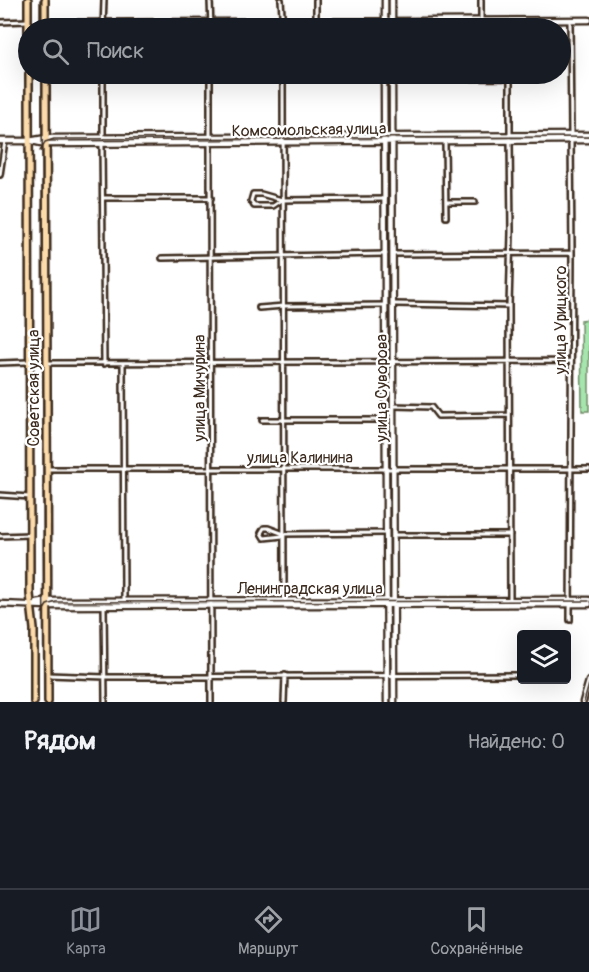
<!DOCTYPE html>
<html lang="ru">
<meta charset="utf-8">
<style>
:root{--surface:#171b24;--page:#20242c;--text:#f1f3f6;--muted:#9ea1a6;--line:#363941;--accent:#8c9099}
body{margin:0;font-family:Pangolin,sans-serif;background:var(--page);color:var(--text)}
.controls{position:absolute;right:18px;bottom:18px;display:grid;overflow:hidden;border-radius:6px;box-shadow:0 6px 24px #0002}
.controls button{width:54px;height:54px;display:grid;place-items:center;padding:0;border:0;border-bottom:2px solid var(--line);background:var(--surface);color:var(--text);font:30px sans-serif}
.list{margin:0;padding:0;list-style:none}
h2{display:flex;justify-content:space-between;align-items:center;height:78px;margin:0;padding:0 24px;font-size:26px}
h2 small{font-size:20px;font-weight:400;color:var(--muted)}
.icon{flex:none;width:33px;height:33px;fill:none;stroke:currentColor;stroke-width:2;stroke-linecap:round;stroke-linejoin:round}
.map{position:relative;flex:none;width:589px;height:702px;overflow:hidden}
.search{position:absolute;background:var(--surface);box-shadow:0 6px 24px #0002;left:18px;right:18px;top:18px;height:66px;display:flex;align-items:center;gap:15px;box-sizing:border-box;padding:0 21px;border-radius:33px;color:var(--muted);font-size:22px}
.sheet{height:186px;background:var(--surface)}
nav{display:flex;justify-content:space-around;align-items:center;box-sizing:border-box;height:84px;border-top:2px solid var(--line);background:var(--surface);font-size:16px;color:var(--muted)}
nav a{display:grid;justify-items:center;gap:3px}
nav .on{color:var(--accent)}
.map>svg:first-child{display:block}
</style>
<div class="map">
<svg width="589" height="702" viewBox="0 0 589 702">
<rect width="100%" height="100%" fill="#fff"/>
<filter id="ink" filterUnits="userSpaceOnUse"><feTurbulence type="fractalNoise" baseFrequency=".0167" numOctaves="2"/><feDisplacementMap in="SourceGraphic" scale="12" xChannelSelector="R" yChannelSelector="G"/><feConvolveMatrix kernelMatrix="1 2 1 2 8 2 1 2 1" color-interpolation-filters="sRGB"/></filter>
<g filter="url(#ink)">
<path fill="#a6e5ad" stroke="#708866" stroke-width="1.5" d="M589,319V411H582L581,320Z"/>
<g fill="none" stroke-linecap="round" stroke-linejoin="round">
<g stroke="#3b2a1e" stroke-width="8">
<path id="street" d="M210,0L211,28
M281,0L283,28
M316,0V22
M481,0V20
M0,22L28,21
M103,28L104,0
M283,74L284,600
M510,74V135
M284,77H384
M392,79L510,78
M210,136V74
M103,137V74
M445,142L446,217
M210,143L211,702
M102,144L104,364
M0,175L5,141
M103,198H211
M282,200L273,206H254L251,201L253,194H261L282,200L385,199
M446,202H475
M393,254L572,253
M162,258L386,254
M394,304L509,306
M259,308L284,306L386,305
M0,363L28,362
M48,363L571,361
M123,364L124,601
M393,406L431,407L438,416L509,415
M262,420H386
M47,469H589
M0,495L30,497
M394,535H510
M0,536L30,535
M283,536L264,538L261,533L264,528H268L284,534L386,533
M510,599L509,306L511,232L510,140
M104,605L105,702
M570,620L572,253L570,20
M48,675L105,677L522,675
M284,702L285,675"/>
</g>
<g stroke="#3b2a1e" stroke-width="9">
<path id="secondary" d="M385,0V28
M392,0V28
M45,23L589,20
M384,74L387,702
M392,74L394,702
M0,141H29L46,138L589,135
M32,141L46,144L589,140
M37,603L50,601L589,600
M0,604L48,606L589,604
M583,702L589,681"/>
</g>
<g stroke="#3b2a1e" stroke-width="10">
<path id="primary" d="M28,0V65
M45,0V28
M29,74L30,594L34,629V702
M46,74L48,702"/>
</g>
<use href="#street" stroke="#fff" stroke-width="3"/>
<use href="#secondary" stroke="#fff" stroke-width="4.5"/>
<use href="#primary" stroke="#fddcac" stroke-width="5"/>
<path stroke="#3b2a1e" stroke-width="1.5" d="M40,0V28
M42,74L44,702
M40,151L45,142L54,139L589,137
M42,613L47,605L56,602L589,601
M584,702L589,684"/>
</g>
</g>
<g text-anchor="middle" stroke-width="4.5" stroke-linejoin="round" paint-order="stroke">
<g font-size="16" fill="#3b2a1e" stroke="#fff">
<text transform="translate(309 129) rotate(-1)" y="6">Комсомольская улица</text>
<text transform="translate(560 320) rotate(-90)" y="6">улица Урицкого</text>
<text transform="translate(33 388) rotate(-90)" y="6">Советская улица</text>
<text transform="translate(199 388) rotate(-90)" y="6">улица Мичурина</text>
<text transform="translate(381 388) rotate(-90)" y="6">улица Суворова</text>
<text x="300" y="463">улица Калинина</text>
<text x="310" y="594">Ленинградская улица</text>
</g>
</g>
</svg>
<div class="controls">
<button><svg class="icon" aria-label="layers" viewBox="0 0 24 24"><path d="M12 4l9 5-9 5-9-5zM3 14l9 5 9-5"/></svg></button>
</div>
<div class="search"><svg class="icon" aria-label="search" viewBox="0 0 24 24"><circle cx="10" cy="10" r="6"/><path d="M15 15l6 6"/></svg>Поиск</div>
</div>
<section class="sheet">
<h2>Рядом<small>Найдено: 0</small></h2>
<ul class="list">
</ul>
</section>
<nav>
<a class="on"><svg class="icon" aria-label="map" viewBox="0 0 24 24"><path d="M3 6l6-2 6 2 6-2v14l-6 2-6-2-6 2zM9 4v14M15 6v14"/></svg>Карта</a>
<a><svg class="icon" aria-label="directions" viewBox="0 0 24 24"><path d="M12 3l9 9-9 9-9-9zM9 14v-3h6M13 9l2 2-2 2"/></svg>Маршрут</a>
<a><svg class="icon" aria-label="saved" viewBox="0 0 24 24"><path d="M7 4h10v16l-5-4-5 4z"/></svg>Сохранённые</a>
</nav>
